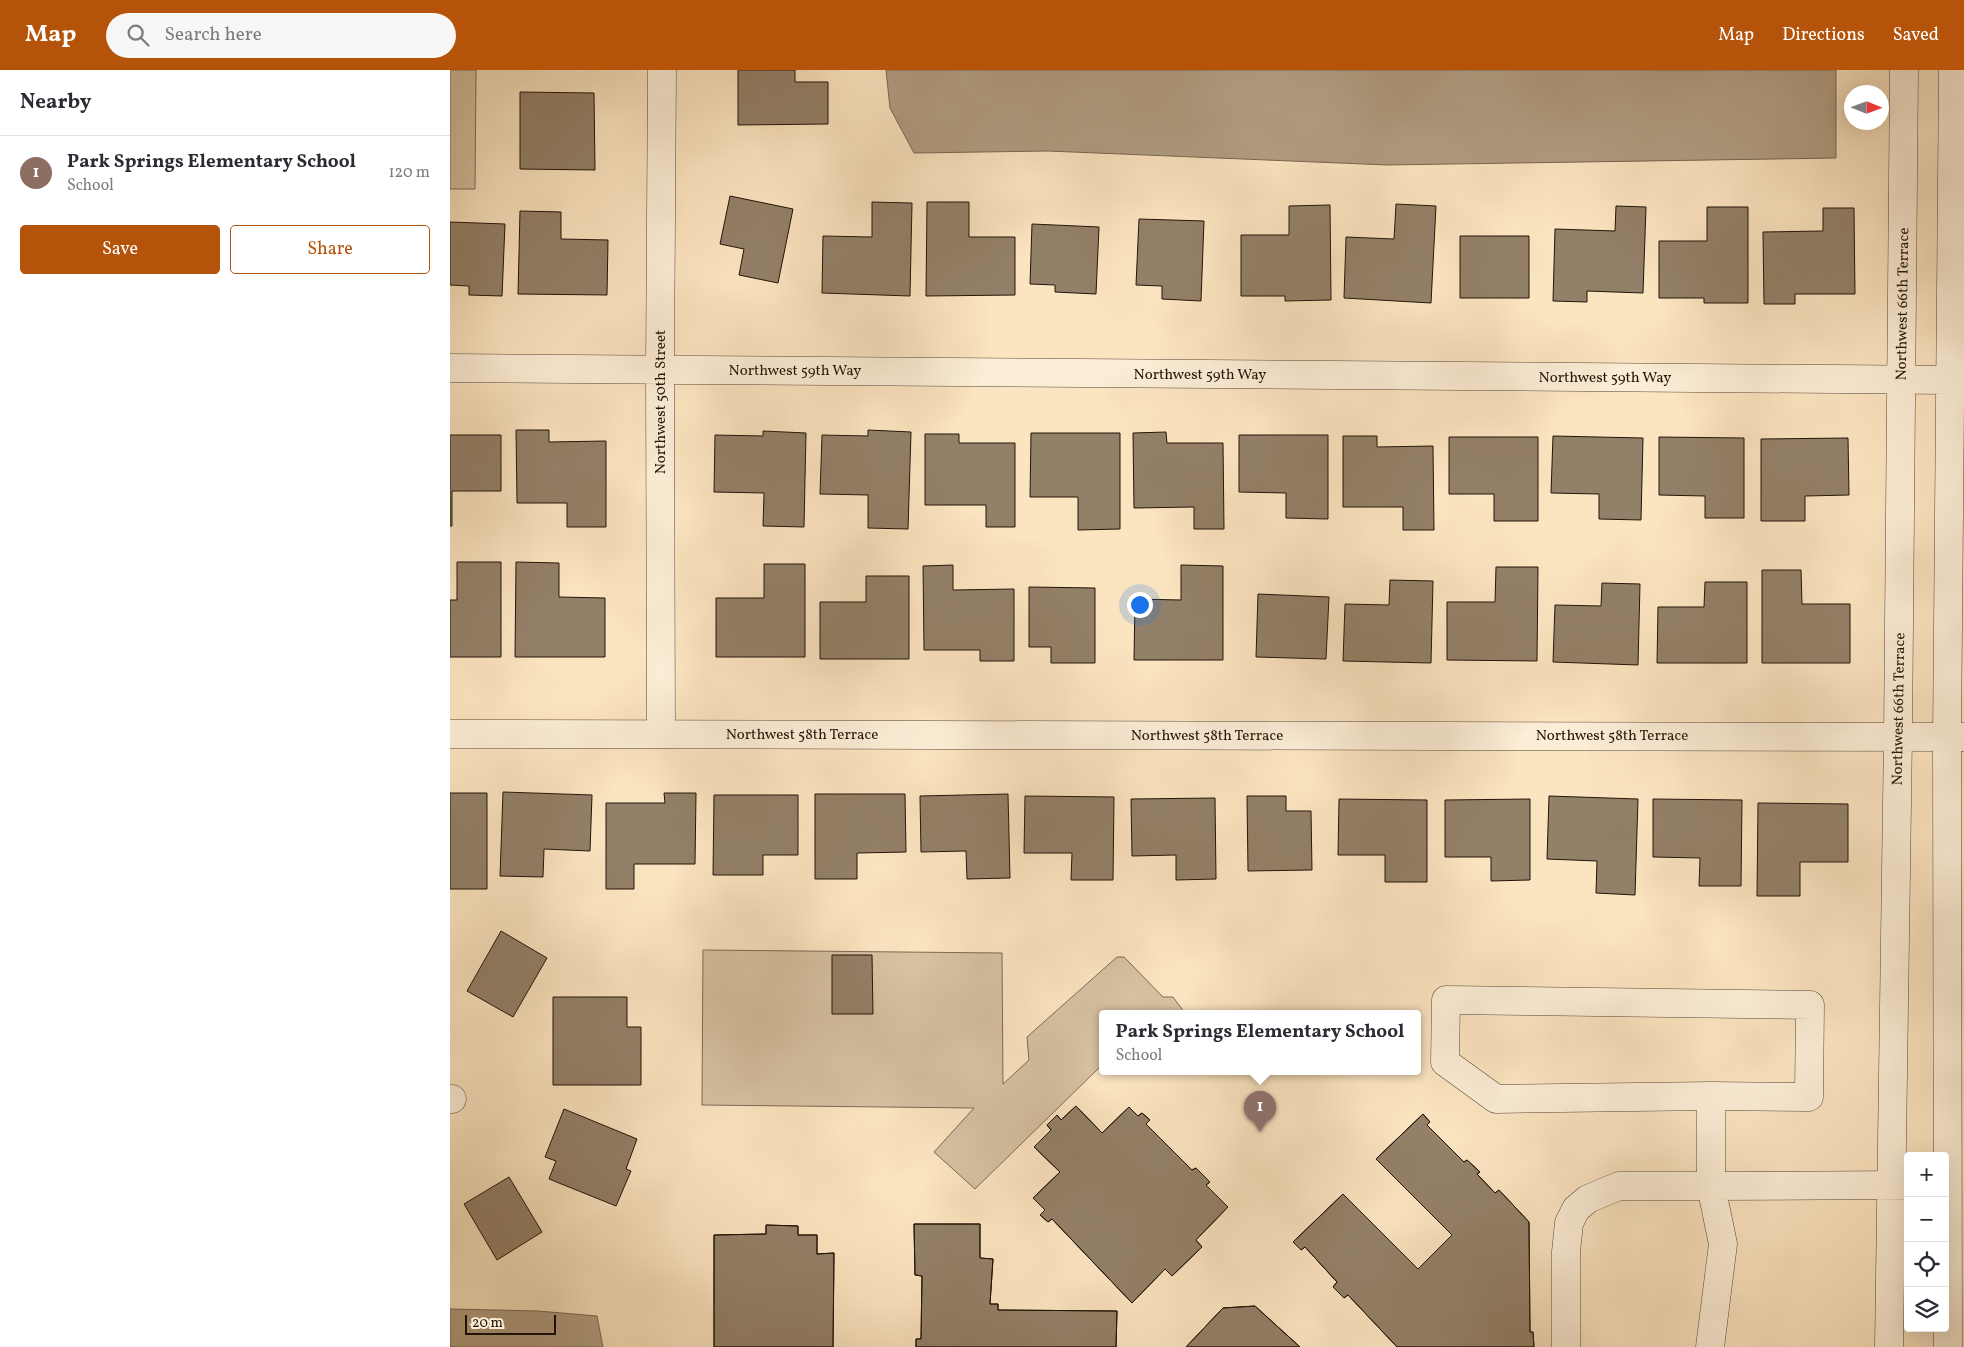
<!DOCTYPE html>
<meta charset="utf-8">
<style>
:root{--surface:#fff;--page:#f7f7f7;--text:#2b2b33;--muted:#7c7c81;--line:#e1e1e2;--accent:#b45309}
body{margin:0;font-family:Vollkorn,serif;background:var(--page);color:var(--text)}
.controls{position:absolute;right:15px;bottom:15px;display:grid;overflow:hidden;border-radius:5px;box-shadow:0 5px 20px #0002}
.controls button{width:45px;height:45px;display:grid;place-items:center;padding:0;border:0;border-bottom:1px solid var(--line);background:var(--surface);color:var(--text);font:25px sans-serif}
.compass{position:absolute;left:1394px;top:15px;width:45px;height:45px;border-radius:50%;background:var(--surface);box-shadow:0 5px 20px #0002;rotate:91deg}
.scale{position:absolute;left:15px;bottom:12px;width:91px;box-sizing:border-box;padding-left:5px;border:2px solid #221409;border-top:0;font-size:14px;line-height:18px;white-space:nowrap;color:#221409;-webkit-text-stroke:4px #fcedd6;paint-order:stroke}
.you{position:absolute;left:689px;top:534px;width:18px;height:18px;margin:-12px;border:4px solid #fff;border-radius:50%;background:#1a73e8;box-shadow:0 0 0 8px #1a73e833}
.badge{display:grid;place-items:center;width:32px;height:32px;border-radius:50%;background:var(--accent);color:#fff;font-size:16px;font-weight:700}
.pin{position:absolute;translate:-50% -41px;filter:drop-shadow(0 1px 2px #0008)}
.pin::after{content:'';position:absolute;top:26px;width:18px;height:15px;background:inherit;clip-path:polygon(0 0,100% 0,50% 100%)}
.popup{position:absolute;left:649px;top:940px;width:322px;height:65px;box-sizing:border-box;display:grid;place-content:center;border-radius:5px;background:var(--surface);filter:drop-shadow(0 1px 4px #0005);font-size:16px;white-space:nowrap;color:var(--muted)}
.popup b{font-size:19px;color:var(--text)}
.popup::after{content:'';position:absolute;left:50%;top:100%;margin-left:-10px;border:10px solid transparent;border-top-color:var(--surface)}
.list{margin:0;padding:0;list-style:none}
h2{display:flex;justify-content:space-between;align-items:center;height:65px;margin:0;padding:0 20px;font-size:21px}
h2 small{font-size:16px;font-weight:400;color:var(--muted)}
.list li{display:grid;grid-template-columns:32px 1fr auto;gap:15px;align-items:center;box-sizing:border-box;height:75px;padding:0 20px;border-top:1px solid var(--line)}
.list b{display:block;font-size:19px;white-space:nowrap}
.list p{margin:0;font-size:16px;white-space:nowrap;color:var(--muted)}
.list em{font-size:16px;font-style:normal;color:var(--muted)}
.actions{display:flex;gap:10px;padding:15px 20px}
.actions a{flex:1;padding:11px 0;border:1px solid var(--accent);border-radius:5px;text-align:center;font-size:18px;color:var(--accent)}
.actions .main{background:var(--accent);color:#fff}
.icon{flex:none;width:28px;height:28px;fill:none;stroke:currentColor;stroke-width:2;stroke-linecap:round;stroke-linejoin:round}
.map{position:relative;flex:none;width:1514px;height:1277px;overflow:hidden}
header{display:flex;align-items:center;gap:30px;box-sizing:border-box;height:70px;padding:0 25px;background:var(--accent);color:#fff}
header strong{font-size:24px}
nav{display:flex;gap:28px;margin-inline-start:auto;font-size:18px}
.search{width:350px;height:45px;background:var(--page);display:flex;align-items:center;gap:12px;box-sizing:border-box;padding:0 18px;border-radius:28px;color:var(--muted);font-size:19px}
main{display:flex}
aside{flex:1;background:var(--surface)}
.map>svg:first-child{display:block}
</style>
<header>
<strong>Map</strong>
<div class="search"><svg class="icon" aria-label="search" viewBox="0 0 24 24"><circle cx="10" cy="10" r="6"/><path d="M15 15l6 6"/></svg>Search here</div>
<nav><a>Map</a><a>Directions</a><a>Saved</a></nav>
</header>
<main>
<aside>
<h2>Nearby<small></small></h2>
<ul class="list">
<li><span class="badge" style="background:#8d6e63">1</span><div><b>Park Springs Elementary School</b><p>School</p></div><em>120 m</em></li>
</ul>
<div class="actions"><a class="main">Save</a><a>Share</a></div>
</aside>
<div class="map">
<svg width="1514" height="1277" viewBox="0 0 1514 1277">
<rect width="100%" height="100%" fill="#fbe4c0"/>
<filter id="stains"><feTurbulence type="fractalNoise" baseFrequency=".004" numOctaves="4"/><feColorMatrix values="0 0 0 0 .2 0 0 0 0 .09 0 0 0 0 .02 0 0 0 .5 -.17"/></filter>
<radialGradient id="worn" r=".72"><stop offset=".6" stop-color="#630" stop-opacity="0"/><stop offset="1" stop-color="#630" stop-opacity=".3"/></radialGradient>
<path fill="#d6c1a1" stroke="#7c6a55" d="M0,0H26L25,119H0Z
M253,880L552,883L553,1014L579,990L577,967L667,887H674L713,927H723L735,943H652V995L525,1119L484,1082L524,1038L252,1035Z"/>
<path fill="#b19d82" stroke="#786652" d="M436,0H1386V88L938,95L598,81L464,83L440,38Z
M0,1239L88,1241L147,1246L153,1277H0Z"/>
<path fill="#938068" stroke="#221409" d="M288,0H345V12H378V54L288,55Z
M70,22L144,23L145,100L70,99Z
M280,126L343,139L328,213L289,205L294,179L270,174Z
M422,132L462,133L460,226L372,223L373,166L422,167Z
M477,132H519V167H565V225L476,226Z
M946,134L986,136L981,233L894,228L896,167L944,169Z
M880,135L881,230L835,231V226H791V165H839V136Z
M1166,136L1196,137L1193,223L1137,221V232L1103,231L1105,159L1165,161Z
M1257,137H1298V233H1254V228H1209V171H1257Z
M1373,138H1404L1405,224H1345V234H1314L1313,162L1373,161Z
M70,141L111,142V169L158,170L157,225L68,224Z
M689,149L754,151L751,231L712,229V216L686,215Z
M0,152L55,154L52,226L19,225V216L0,215Z
M582,154L649,157L646,224L605,222V215L580,214Z
M1010,166H1079V228H1010Z
M66,360H99V372L156,371V457H117V433H67Z
M418,360L461,362L458,459L418,458V425L370,424L372,365L418,366Z
M313,361L356,363L354,457L313,456L314,423L264,422L265,365L313,366Z
M716,362L717,373H773L774,459H744V437L684,438L683,363Z
M581,363H670V459L628,460V427H580Z
M475,364H509V373H565V457H536V435H475Z
M0,365H51V421H2V456H0Z
M789,365H878V449L836,448V423L789,422Z
M893,366H927V377L983,376L984,460H953V437H893Z
M1103,366L1193,368L1191,450L1149,449V424L1101,423Z
M999,367H1088V451H1044V424H999Z
M1209,367L1294,368V448H1255V426L1209,425Z
M1398,368L1399,425L1355,426V451H1311V369Z
M7,492H51V587H0V530H7Z
M66,492L109,493V527L155,528V587H65Z
M314,494H355V587H266V528H314Z
M503,495V520L564,519V591H530V580H474L473,496Z
M731,495L773,496V590H684L685,529L731,530Z
M1046,497H1088L1087,591L997,590V532H1045Z
M1312,500H1351L1352,534H1400V593H1312Z
M416,506H459V589H370V532H416Z
M940,510L983,511L981,593L893,591L895,534L939,535Z
M1255,512H1297V593H1207L1208,537H1254Z
M1152,513L1190,514L1188,595L1103,592L1105,535L1151,536Z
M579,517L645,518V593H601V577H579Z
M808,524L879,527L876,589L806,587Z
M53,722L142,725L140,781L94,779L93,807L50,806Z
M0,723H37V819H0Z
M214,723H246L245,794H184V819H156V733H215Z
M365,724H455L456,782L407,783V809H365Z
M558,724L560,808L517,809L516,781L471,782L470,726Z
M264,725H348V785H313V805H263Z
M575,726L664,727L663,810H621L622,783H574Z
M797,726H836V741H861L862,800L798,801Z
M1099,726L1188,729L1185,825L1146,823L1147,791L1097,789Z
M765,728L766,809L726,810V785L682,786L681,729Z
M889,729L977,730V812H935V785H888Z
M1080,729V810L1041,811V787H995V730Z
M1203,729L1292,730L1291,816H1249L1250,788L1203,787Z
M1308,733L1398,734V792H1350V826H1307Z
M51,861L97,888L63,947L17,921Z
M382,885H422L423,944H382Z
M103,927H177V957H191V1015H103Z
M626,1036L652,1063L679,1037L688,1046L692,1043L700,1050L696,1054L742,1100L746,1098L760,1112L756,1115L778,1137L746,1170L752,1177L722,1206L715,1199L682,1233L602,1149L598,1152L590,1145L595,1140L583,1128L610,1102L584,1077L601,1060L597,1055L607,1045L611,1050Z
M626,1036L652,1063L679,1037L688,1046L692,1043L700,1050L696,1054L742,1100L746,1098L760,1112L756,1115L778,1137L746,1170L752,1177L722,1206L715,1199L682,1233L602,1149L598,1152L590,1145L595,1140L583,1128L610,1102L584,1077L601,1060L597,1055L607,1045L611,1050Z
M114,1039L187,1069L176,1099L181,1101L166,1136L99,1109L106,1091L95,1087Z
M973,1044L980,1052L977,1055L1014,1092L1017,1090L1030,1102L1027,1104L1045,1123L1049,1120L1079,1152L1080,1262H1083L1084,1277H947L898,1225L894,1228L883,1217L887,1212L855,1177L851,1180L843,1172L893,1124L968,1199L1002,1165L926,1089Z
M973,1044L980,1052L977,1055L1014,1092L1017,1090L1030,1102L1027,1104L1045,1123L1049,1120L1079,1152L1080,1262H1083L1084,1277H947L898,1225L894,1228L883,1217L887,1212L855,1177L851,1180L843,1172L893,1124L968,1199L1002,1165L926,1089Z
M59,1107L92,1162L47,1190L14,1134Z
M464,1154H530V1188L543,1189L540,1234H548V1240L667,1241L666,1277H466V1269H471L472,1206L465,1205Z
M464,1154H530V1188L543,1189L540,1234H548V1240L667,1241L666,1277H466V1269H471L472,1206L465,1205Z
M316,1155L348,1156V1165H367V1184L384,1183L383,1277H264V1165L316,1164Z
M316,1155L348,1156V1165H367V1184L384,1183L383,1277H264V1165L316,1164Z
M805,1236L850,1277H736L773,1238Z
M805,1236L850,1277H736L773,1238Z"/>
<g fill="none" stroke-linecap="round" stroke-linejoin="round">
<g stroke="#584837" stroke-width="29">
<path id="minor" d="M0,298L1500,310
M0,664L1514,667
M211,664L210,299L212,0
M1261,1026L1046,1029L995,992L996,930L1360,935L1359,1027L1261,1026V1116L1458,1115
M0,1029H2
M1116,1277V1182L1119,1153L1126,1139L1138,1129L1169,1116H1261L1273,1174L1260,1277
M1439,1277L1448,666L1454,0
M1498,1277L1497,667L1503,0"/>
</g>
<use href="#minor" stroke="#fcedd6" stroke-width="28"/>
</g>
<g text-anchor="middle" stroke-width="4" stroke-linejoin="round" paint-order="stroke">
<g font-size="15" fill="#221409" stroke="#fcedd6">
<text transform="translate(1452 234) rotate(-89)" y="5">Northwest 66th Terrace</text>
<text x="345" y="305">Northwest 59th Way</text>
<text x="750" y="309">Northwest 59th Way</text>
<text x="1155" y="312">Northwest 59th Way</text>
<text transform="translate(210 332) rotate(-90)" y="5">Northwest 50th Street</text>
<text transform="translate(1448 639) rotate(-89)" y="5">Northwest 66th Terrace</text>
<text x="352" y="669">Northwest 58th Terrace</text>
<text x="757" y="670">Northwest 58th Terrace</text>
<text x="1162" y="670">Northwest 58th Terrace</text>
</g>
</g>
<rect width="100%" height="100%" filter="url(#stains)"/>
<rect width="100%" height="100%" fill="url(#worn)"/>
</svg>
<div class="controls">
<button>+</button>
<button>−</button>
<button><svg class="icon" aria-label="locate" viewBox="0 0 24 24"><circle cx="12" cy="12" r="6"/><path d="M12 2v4M12 18v4M2 12h4M18 12h4"/></svg></button>
<button><svg class="icon" aria-label="layers" viewBox="0 0 24 24"><path d="M12 4l9 5-9 5-9-5zM3 14l9 5 9-5"/></svg></button>
</div>
<svg class="compass" viewBox="-18 -18 36 36"><path d="M0-13l5 13h-10z" fill="#e53935"/><path d="M0 13l5-13h-10z" fill="#7c7c81"/></svg>
<div class="scale">20 m</div>
<div class="you"></div>
<div class="pin badge" style="left:810px;top:1062px;background:#8d6e63">1</div>
<div class="popup"><b>Park Springs Elementary School</b>School</div>
</div>
</main>
